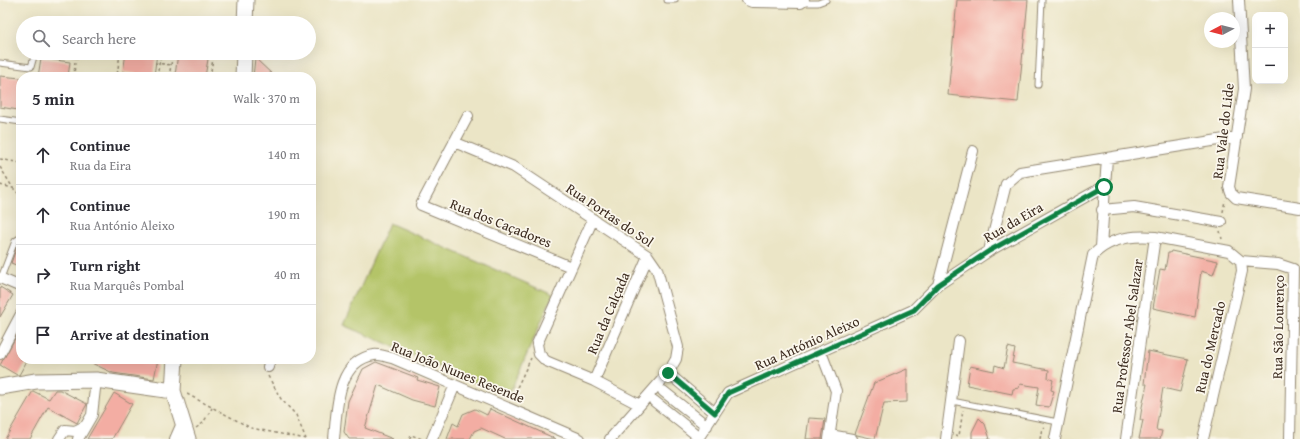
<!DOCTYPE html>
<meta charset="utf-8">
<style>
:root{--surface:#fff;--page:#f2f2f3;--text:#2b2b33;--muted:#7c7c81;--line:#e1e1e2}
body{margin:0;font-family:"Gentium Book Plus",serif;background:var(--page);color:var(--text)}
.controls{position:absolute;right:12px;top:12px;display:grid;overflow:hidden;border-radius:8px;box-shadow:0 4px 16px #0002}
.controls button{width:36px;height:36px;display:grid;place-items:center;padding:0;border:0;border-bottom:1px solid var(--line);background:var(--surface);color:var(--text);font:20px sans-serif}
.compass{position:absolute;left:1204px;top:12px;width:36px;height:36px;border-radius:50%;background:var(--surface);box-shadow:0 4px 16px #0002;rotate:263deg}
.stop{position:absolute;width:12px;height:12px;margin:-9px;border:3px solid #0b8043;border-radius:50%;background:#fff}
.stop.end{background:#0b8043;border-color:#fff;box-shadow:0 1px 4px #0008}
.list{margin:0;padding:0;list-style:none}
h2{display:flex;justify-content:space-between;align-items:center;height:52px;margin:0;padding:0 16px;font-size:17px}
h2 small{font-size:13px;font-weight:400;color:var(--muted)}
.list li{display:grid;grid-template-columns:26px 1fr auto;gap:12px;align-items:center;box-sizing:border-box;height:60px;padding:0 16px;border-top:1px solid var(--line)}
.list b{display:block;font-size:15px;white-space:nowrap}
.list p{margin:0;font-size:13px;white-space:nowrap;color:var(--muted)}
.list em{font-size:13px;font-style:normal;color:var(--muted)}
.icon{flex:none;width:22px;height:22px;fill:none;stroke:currentColor;stroke-width:2;stroke-linecap:round;stroke-linejoin:round}
.map{position:relative;flex:none;width:1300px;height:439px;overflow:hidden}
.search{position:absolute;background:var(--surface);box-shadow:0 4px 16px #0002;left:16px;top:16px;width:300px;height:44px;display:flex;align-items:center;gap:10px;box-sizing:border-box;padding:0 14px;border-radius:22px;color:var(--muted);font-size:15px}
.panel{position:absolute;background:var(--surface);box-shadow:0 4px 16px #0002;left:16px;top:72px;width:300px;height:292px;border-radius:16px}
.map>svg:first-child{display:block}
</style>
<div class="map">
<svg width="1300" height="439" viewBox="0 0 1300 439">
<rect width="100%" height="100%" fill="#fbf7ec"/>
<filter id="ink" filterUnits="userSpaceOnUse"><feTurbulence type="fractalNoise" baseFrequency=".025" numOctaves="2"/><feDisplacementMap in="SourceGraphic" scale="8" xChannelSelector="R" yChannelSelector="G"/><feConvolveMatrix kernelMatrix="1 2 1 2 8 2 1 2 1" color-interpolation-filters="sRGB"/></filter>
<filter id="wash" filterUnits="userSpaceOnUse"><feTurbulence type="fractalNoise" baseFrequency=".012" numOctaves="4" result="noise"/><feDisplacementMap in="SourceGraphic" scale="16" xChannelSelector="R" yChannelSelector="G"/><feGaussianBlur stdDeviation="0.9" result="paint"/><feColorMatrix in="noise" values="0 0 0 0 0 0 0 0 0 0 0 0 0 0 0 0 0 1.4 0 .05"/><feComposite in="paint" operator="in"/></filter>
<g filter="url(#wash)">
<rect width="100%" height="100%" fill="#ebe5c6"/>
<path fill="#b4c467" stroke="#787742" d="M389,223L553,295L508,397L344,325Z"/>
<g id="blocks">
<path fill="#f3ada3" d="M957,0H1028L1018,102L948,95Z
M126,53H157L154,76L123,72Z
M178,53H209L205,77L175,76Z
M41,58L70,62L68,77H38Z
M255,58L275,77H253Z
M0,76L21,78L18,110L0,107Z
M17,246L21,248V267L11,263Z
M1171,251L1218,261L1213,275L1201,271L1195,317L1153,308L1160,269L1165,270L1168,253H1170Z
M0,287L13,295L0,317Z
M21,328V359H28L19,375H17L0,365Z
M1008,347L1015,349L1012,363L1049,370L1048,378L1053,380L1051,390L1054,391L1049,407L1036,405L1039,387L1020,384L1019,388L1013,389L1012,394L967,385L970,366L994,371L995,365L1004,368Z
M1148,351L1188,359L1180,392L1163,388L1156,430L1162,431L1160,439H1139L1143,420H1140L1142,407L1147,384H1144Z
M83,359H158L154,379L113,373Z
M376,362L418,378L417,380L440,387L435,406L412,400L378,385L365,428L393,439H349L344,432L348,401L363,369Z
M907,369V402L884,403L875,439L857,435L855,434L874,383Z
M55,390H60L87,404L77,423L48,407L30,439H5L33,391L49,399Z
M114,393L132,404L112,439H87Z
M475,409L487,415L490,409L556,439H505L481,428L474,431L470,439H447L453,423L458,426L463,414Z
M809,418L825,419L822,439H806Z
M979,418L985,424L990,439H972V432Z"/>
</g>
</g>
<g filter="url(#ink)">
<use href="#blocks" fill-opacity="0" stroke="#938872" stroke-width="1"/>
<g fill="none" stroke-linecap="round" stroke-linejoin="round">
<g stroke="#938872" stroke-width="7">
<path id="lane" d="M667,0H675
M802,3H818L826,0
M58,53L77,55
M0,63L31,67L35,53
M1038,85L1042,0
M0,119L21,122
M1,278L15,241L21,237
M952,401L1058,422"/>
</g>
<g stroke="#938872" stroke-width="12">
<path id="street" d="M747,0L752,2L801,3L804,0
M1239,0L1244,89L1229,187L1231,193L1236,198L1300,208
M468,116L421,205L571,267
M454,142L514,167L648,256L657,269L678,347L676,359L668,373L610,439
M1102,210L1134,207L1221,222
M593,219L537,344L539,354L546,361L594,381L638,404
M1101,247L1107,158
M989,251L1006,184L1020,172L1237,137
M1241,261L1278,264L1293,269L1290,439
M0,278L21,287
M938,285L973,151
M821,352L836,391L829,439
M0,354L21,314
M268,367L270,359
M668,373L715,413
M594,381L648,256
M663,391L707,426
M654,401L699,437L728,393L913,310L938,285L989,251L1103,187
M830,435L852,439
M59,439L65,430L75,431L85,426
M78,439L92,415L96,380
M175,439L183,421
M334,439C337,410 336,361 374,355C379,354 387,357 392,358L580,439
M432,439L455,385
M946,439L959,341
M1055,439L1093,255C1109,238 1133,235 1155,237L1229,251L1241,261
M1126,439L1155,237
M1203,439L1242,271L1241,261"/>
</g>
<g stroke="#938872" stroke-width="17">
<path id="secondary" d="M245,23L246,0
M243,77L244,53
M175,359L173,391L188,439
M0,387L36,381L96,380L173,391"/>
</g>
<path stroke="#938872" stroke-width="1.5" stroke-dasharray="3 3" stroke-linecap="butt" d="M120,53L117,76L122,77
M41,56L53,57
M155,63L171,65
M74,77L75,61
M157,77L161,53
M169,77L173,53
M210,77L214,53
M0,159L21,163
M0,167L13,188L21,196
M0,185L13,188
M1223,212L1225,200
M1220,231L1222,239
M268,376L281,399L296,415L306,439
M187,394L251,428L306,439
M512,398L531,358
M196,428L203,423L212,408
M955,435L959,436L963,410
M410,439L411,435L422,439
M1040,439L1042,428L1045,427"/>
<use href="#lane" stroke="#fff" stroke-width="5"/>
<use href="#street" stroke="#fff" stroke-width="10"/>
<use href="#secondary" stroke="#fff" stroke-width="15"/>
</g>
</g>
<g fill="none" stroke-linecap="round" stroke-linejoin="round" filter="url(#ink)">
<path stroke="#0b8043" stroke-width="5" d="M668,373L715,413L728,393L914,310L938,285L989,251L1104,187"/>
</g>
<g text-anchor="middle" stroke-width="3.5" stroke-linejoin="round" paint-order="stroke">
<g font-size="14" fill="#3b2a1e" stroke="#fbf7ec">
<text transform="translate(1223 131) rotate(-83)" y="5">Rua Vale do Lide</text>
<text transform="translate(610 215) rotate(34)" y="5">Rua Portas do Sol</text>
<text transform="translate(1013 222) rotate(-30)" y="5">Rua da Eira</text>
<text transform="translate(501 223) rotate(22)" y="5">Rua dos Caçadores</text>
<text transform="translate(608 313) rotate(-67)" y="5">Rua da Calçada</text>
<text transform="translate(1278 327) rotate(-89)" y="5">Rua São Lourenço</text>
<text transform="translate(1127 336) rotate(-82)" y="5">Rua Professor Abel Salazar</text>
<text transform="translate(807 343) rotate(-24)" y="5">Rua António Aleixo</text>
<text transform="translate(1210 347) rotate(-77)" y="5">Rua do Mercado</text>
<text transform="translate(458 372) rotate(22)" y="5">Rua João Nunes Resende</text>
</g>
</g>
</svg>
<div class="controls">
<button>+</button>
<button>−</button>
</div>
<svg class="compass" viewBox="-18 -18 36 36"><path d="M0-13l5 13h-10z" fill="#e53935"/><path d="M0 13l5-13h-10z" fill="#7c7c81"/></svg>
<div class="stop" style="left:1104px;top:187px"></div>
<div class="stop end" style="left:668px;top:373px"></div>
<div class="search"><svg class="icon" aria-label="search" viewBox="0 0 24 24"><circle cx="10" cy="10" r="6"/><path d="M15 15l6 6"/></svg>Search here</div>
<section class="panel">
<h2>5 min<small>Walk · 370 m</small></h2>
<ul class="list">
<li><svg class="icon" aria-label="ahead" viewBox="0 0 24 24"><path d="M12 20V5M6 11l6-6 6 6"/></svg><div><b>Continue</b><p>Rua da Eira</p></div><em>140 m</em></li>
<li><svg class="icon" aria-label="ahead" viewBox="0 0 24 24"><path d="M12 20V5M6 11l6-6 6 6"/></svg><div><b>Continue</b><p>Rua António Aleixo</p></div><em>190 m</em></li>
<li><svg class="icon" aria-label="right" viewBox="0 0 24 24"><path d="M7 20v-9h11M14 6l5 5-5 5"/></svg><div><b>Turn right</b><p>Rua Marquês Pombal</p></div><em>40 m</em></li>
<li><svg class="icon" aria-label="arrive" viewBox="0 0 24 24"><path d="M6 21V4h12l-3 4 3 4H6"/></svg><div><b>Arrive at destination</b></div></li>
</ul>
</section>
</div>
